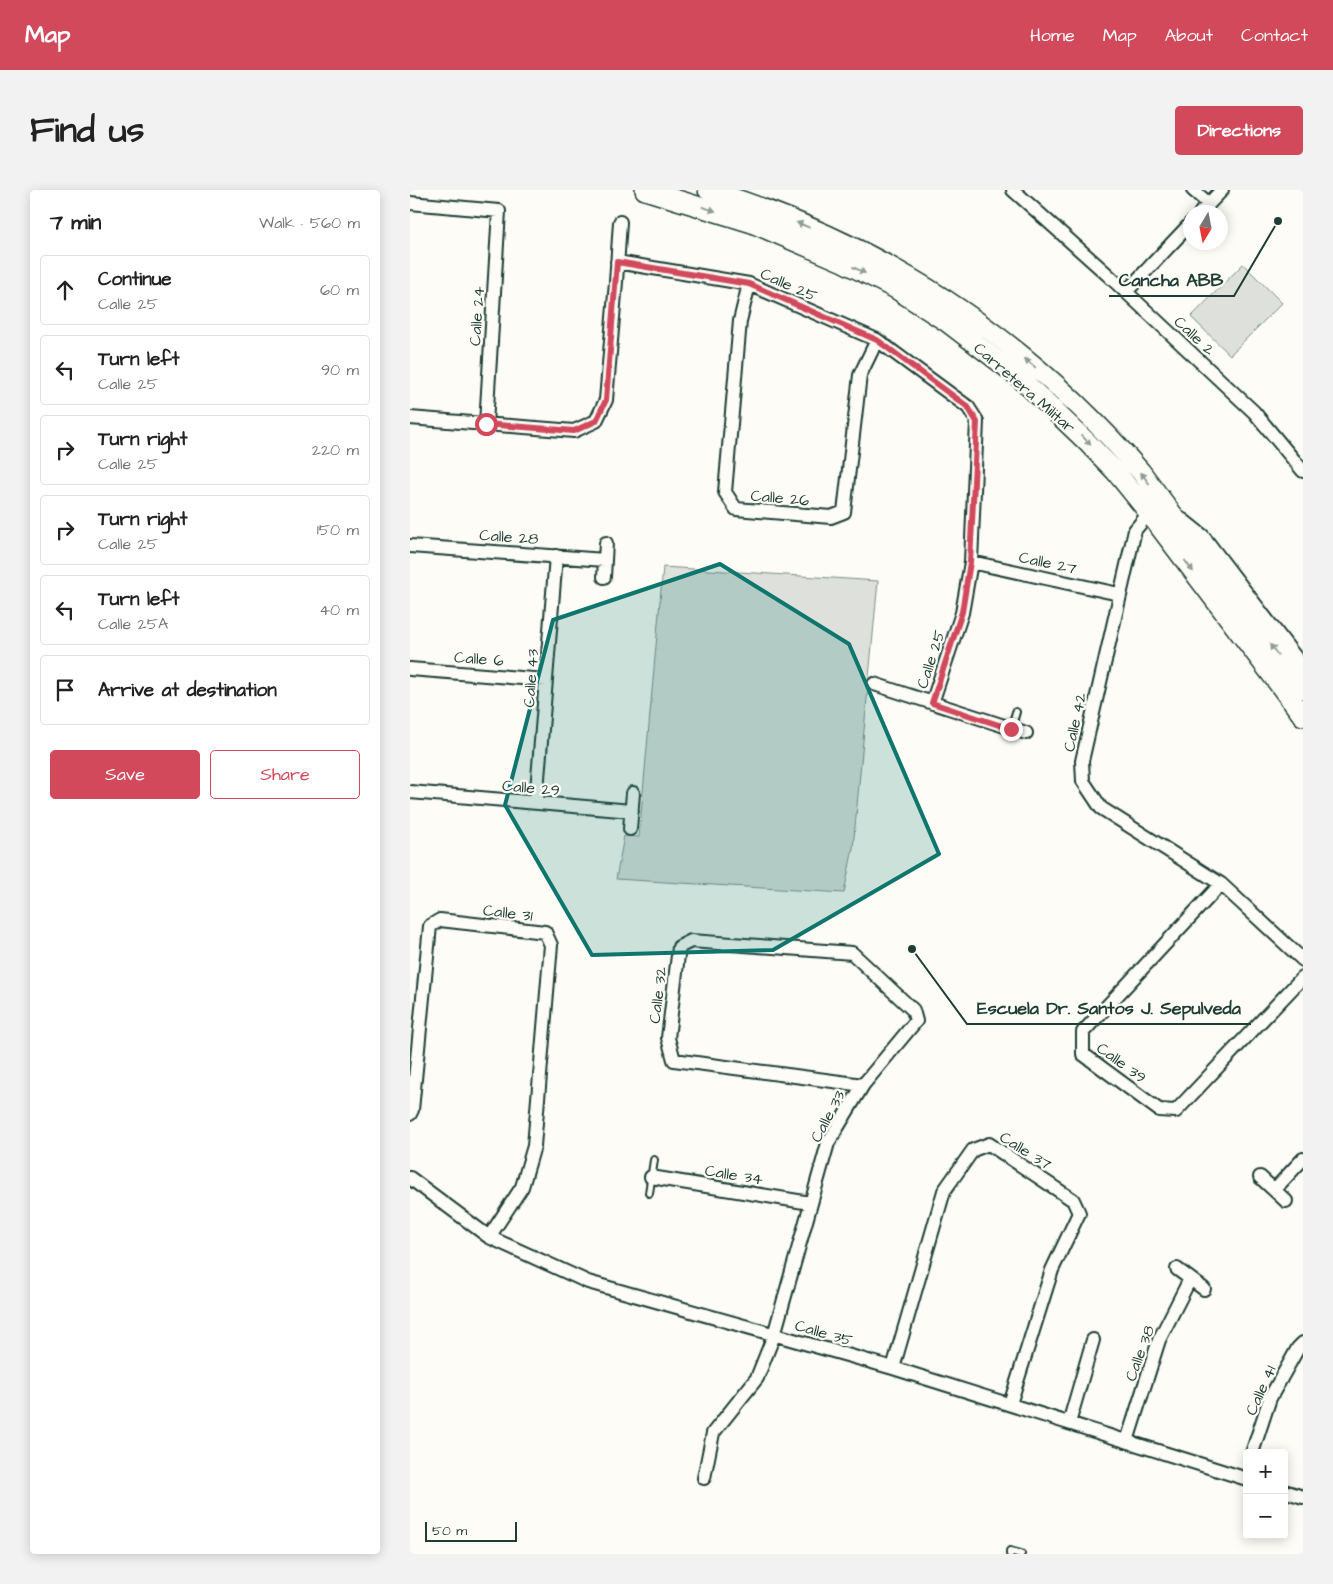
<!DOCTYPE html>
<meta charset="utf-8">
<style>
:root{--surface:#fff;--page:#f2f2f2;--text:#222;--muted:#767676;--line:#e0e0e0;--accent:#d1495b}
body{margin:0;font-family:"Architects Daughter",sans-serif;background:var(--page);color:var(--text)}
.controls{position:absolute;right:15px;bottom:15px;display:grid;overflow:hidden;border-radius:5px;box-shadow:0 2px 12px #0003}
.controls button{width:45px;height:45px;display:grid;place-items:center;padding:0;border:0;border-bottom:1px solid var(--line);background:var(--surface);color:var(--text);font:25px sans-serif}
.compass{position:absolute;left:773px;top:15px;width:45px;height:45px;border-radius:50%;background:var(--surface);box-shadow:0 2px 12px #0003;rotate:190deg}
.scale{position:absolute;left:15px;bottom:12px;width:92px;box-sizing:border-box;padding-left:5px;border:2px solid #1f3d34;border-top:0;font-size:14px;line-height:18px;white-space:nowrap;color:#1f3d34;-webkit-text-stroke:4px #fdfcf7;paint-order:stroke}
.stop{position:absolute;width:15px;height:15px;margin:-11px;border:4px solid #d1495b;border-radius:50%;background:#fff}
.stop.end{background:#d1495b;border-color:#fff;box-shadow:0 1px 5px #0008}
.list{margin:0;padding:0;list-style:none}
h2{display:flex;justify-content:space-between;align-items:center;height:65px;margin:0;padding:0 20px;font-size:21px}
h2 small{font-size:16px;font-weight:400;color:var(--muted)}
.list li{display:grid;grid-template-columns:32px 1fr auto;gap:15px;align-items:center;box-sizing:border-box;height:70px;margin:0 10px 10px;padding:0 10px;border:1px solid var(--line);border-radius:5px}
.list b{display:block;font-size:19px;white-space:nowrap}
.list p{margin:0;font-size:16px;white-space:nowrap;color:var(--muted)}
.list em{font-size:16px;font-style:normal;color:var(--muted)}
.actions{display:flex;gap:10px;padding:15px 20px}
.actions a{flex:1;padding:11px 0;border:1px solid var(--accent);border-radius:5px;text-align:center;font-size:18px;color:var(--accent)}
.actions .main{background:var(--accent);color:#fff}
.icon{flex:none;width:28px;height:28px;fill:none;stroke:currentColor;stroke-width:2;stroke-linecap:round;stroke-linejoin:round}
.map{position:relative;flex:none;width:893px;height:1364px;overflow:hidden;border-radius:5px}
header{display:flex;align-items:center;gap:30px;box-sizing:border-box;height:70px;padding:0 25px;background:var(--accent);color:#fff}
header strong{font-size:24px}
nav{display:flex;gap:28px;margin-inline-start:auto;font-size:18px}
.intro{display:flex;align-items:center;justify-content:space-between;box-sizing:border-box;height:120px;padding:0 30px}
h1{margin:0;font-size:35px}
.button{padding:12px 22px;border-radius:5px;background:var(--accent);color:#fff;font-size:18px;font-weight:700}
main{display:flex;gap:30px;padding:0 30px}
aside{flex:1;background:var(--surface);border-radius:5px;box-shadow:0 2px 12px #0003}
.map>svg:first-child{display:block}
</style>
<header>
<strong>Map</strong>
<nav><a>Home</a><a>Map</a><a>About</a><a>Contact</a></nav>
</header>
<div class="intro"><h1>Find us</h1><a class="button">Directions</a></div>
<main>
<aside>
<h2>7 min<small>Walk · 560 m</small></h2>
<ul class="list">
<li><svg class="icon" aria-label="ahead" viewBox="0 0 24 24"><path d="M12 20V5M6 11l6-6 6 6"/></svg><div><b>Continue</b><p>Calle 25</p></div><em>60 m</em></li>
<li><svg class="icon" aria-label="left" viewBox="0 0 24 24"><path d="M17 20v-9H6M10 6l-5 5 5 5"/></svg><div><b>Turn left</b><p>Calle 25</p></div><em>90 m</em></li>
<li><svg class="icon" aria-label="right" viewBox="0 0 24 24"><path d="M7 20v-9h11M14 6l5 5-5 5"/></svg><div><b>Turn right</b><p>Calle 25</p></div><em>220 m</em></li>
<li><svg class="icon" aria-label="right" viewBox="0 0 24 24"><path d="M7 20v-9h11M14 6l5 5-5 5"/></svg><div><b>Turn right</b><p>Calle 25</p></div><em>150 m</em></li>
<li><svg class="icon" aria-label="left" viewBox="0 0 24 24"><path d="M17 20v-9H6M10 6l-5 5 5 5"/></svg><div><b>Turn left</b><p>Calle 25A</p></div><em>40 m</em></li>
<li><svg class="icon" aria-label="arrive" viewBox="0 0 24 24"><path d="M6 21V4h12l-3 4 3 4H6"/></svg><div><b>Arrive at destination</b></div></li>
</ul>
<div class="actions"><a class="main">Save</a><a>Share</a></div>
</aside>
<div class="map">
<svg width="893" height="1364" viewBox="0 0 893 1364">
<rect width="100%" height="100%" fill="#fdfcf7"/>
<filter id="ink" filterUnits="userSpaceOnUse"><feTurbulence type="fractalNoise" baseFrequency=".02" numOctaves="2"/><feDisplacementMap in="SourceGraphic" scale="10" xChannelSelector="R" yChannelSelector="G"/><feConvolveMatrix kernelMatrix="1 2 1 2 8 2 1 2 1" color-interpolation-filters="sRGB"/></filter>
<g filter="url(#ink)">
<path fill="#dde0db" stroke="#7e8e88" d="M833,74L872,113L820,165L781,127Z
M253,377L468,391L443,658L434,703L206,689L214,646L229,647Z"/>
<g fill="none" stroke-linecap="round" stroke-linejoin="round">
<g stroke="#1f3d34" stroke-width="10">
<path id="lane" d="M601,539L606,522
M239,1003L244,970
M600,1364V1361L611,1364"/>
</g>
<g stroke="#1f3d34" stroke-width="16">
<path id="street" d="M603,0L698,85L844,222L893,281
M783,0L799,14
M0,13L89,21L76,234
M791,22L812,0
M207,72L339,94L467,150L558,217L567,231L561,372L552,423L522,513
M339,94L330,131L315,302L326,319L421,327L434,322L450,185L467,150
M716,102L781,33
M0,228L164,241L186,231L196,210L206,92L210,32
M739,323L725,340L672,571L673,591L691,618L811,694L893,770
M773,330L793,346L893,477
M0,356L195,370
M561,372L709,404
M194,387L196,353
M0,479L136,490
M464,494L616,543
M0,602L222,621
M126,613L146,366
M220,639L223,603
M811,694L673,842V864L749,920L766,921L893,787
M0,924L2,920L20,736L30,730L135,742L141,755L124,956L112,997L79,1047
M241,987L400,1013
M850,987L876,1011
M0,988L79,1047L178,1092L483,1178L837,1289
M864,1000L893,969
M767,1079L794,1099
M483,1178L534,1001L563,960L579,954L663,1010L669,1023L642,1080L600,1214
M659,1233L683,1150
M717,1251L749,1150L780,1089
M842,1263L860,1208L888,1158L893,1153
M294,1288L303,1243L347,1188L364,1145L418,953L453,895L506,831L503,820L442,763L281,751L269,757L258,848L264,870L453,895
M874,1301L893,1307"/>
</g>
<g stroke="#1f3d34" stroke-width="22">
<path id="primary" d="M235,0L342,33L433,72L486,99L537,132L609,187L676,251L706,282L739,323L893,526
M298,0C471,53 613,145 731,282L893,499"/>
</g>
<use href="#lane" stroke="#fdfcf7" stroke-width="6"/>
<use href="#street" stroke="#fdfcf7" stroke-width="12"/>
<use href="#primary" stroke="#fdfcf7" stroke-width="19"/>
</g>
<defs><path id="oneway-solid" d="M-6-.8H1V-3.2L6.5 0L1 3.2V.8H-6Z" transform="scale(1.25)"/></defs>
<g fill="#8e9c96">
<use href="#oneway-solid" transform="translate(299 19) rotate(18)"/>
<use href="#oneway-solid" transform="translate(393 35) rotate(-158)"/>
<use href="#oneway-solid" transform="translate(449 80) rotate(27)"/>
<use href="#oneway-solid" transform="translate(620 173) rotate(-140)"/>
<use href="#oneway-solid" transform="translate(676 250) rotate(46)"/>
<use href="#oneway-solid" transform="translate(735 288) rotate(-127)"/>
<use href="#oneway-solid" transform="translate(779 376) rotate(53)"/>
<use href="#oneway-solid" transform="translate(864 460) rotate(-127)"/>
</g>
</g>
<g fill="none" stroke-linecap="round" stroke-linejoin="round" filter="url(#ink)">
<path stroke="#d1495b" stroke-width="6" d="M76,234L164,241L186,231L196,210L207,72L339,94L467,150L558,217L567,232L560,372L552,422L522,513L601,539"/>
</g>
<path fill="#0f766e" fill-opacity="0.2" stroke="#0f766e" stroke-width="4" stroke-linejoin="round" d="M310,374L439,454L529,664L363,760L182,765L95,615L143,430Z"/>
<g text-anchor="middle" stroke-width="4.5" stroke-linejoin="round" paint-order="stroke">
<g font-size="16" fill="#1f3d34" stroke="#fdfcf7">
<text transform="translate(379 94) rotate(24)" y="6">Calle 25</text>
<text transform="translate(66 126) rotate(-86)" y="6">Calle 24</text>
<text transform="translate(785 145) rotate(43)" y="6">Calle 2</text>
<text transform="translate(615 197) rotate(41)" y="6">Carretera Militar</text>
<text transform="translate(370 307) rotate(5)" y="6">Calle 26</text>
<text transform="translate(99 346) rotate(4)" y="6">Calle 28</text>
<text transform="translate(638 372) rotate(12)" y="6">Calle 27</text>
<text transform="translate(69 468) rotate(4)" y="6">Calle 6</text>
<text transform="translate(520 469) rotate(-72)" y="6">Calle 25</text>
<text transform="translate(120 488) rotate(-86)" y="6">Calle 43</text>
<text transform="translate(664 532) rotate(-78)" y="6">Calle 42</text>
<text transform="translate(121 597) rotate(5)" y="6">Calle 29</text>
<text transform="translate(98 722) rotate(7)" y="6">Calle 31</text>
<text transform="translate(247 805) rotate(-83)" y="6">Calle 32</text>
<text transform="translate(712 872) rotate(36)" y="6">Calle 39</text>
<text transform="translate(417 926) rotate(-62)" y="6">Calle 33</text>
<text transform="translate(616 960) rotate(32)" y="6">Calle 37</text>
<text transform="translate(324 984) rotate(9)" y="6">Calle 34</text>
<text transform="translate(414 1142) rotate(16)" y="6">Calle 35</text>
<text transform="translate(729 1163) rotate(-70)" y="6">Calle 38</text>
<text transform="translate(850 1200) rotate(-66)" y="6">Calle 41</text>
</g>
</g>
<path fill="none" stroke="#1f3d34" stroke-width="2" d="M868 31L824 106H699M502 759L557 834H841"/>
<g fill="#1f3d34" stroke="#fdfcf7" stroke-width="2">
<circle cx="868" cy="31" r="5"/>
<circle cx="502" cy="759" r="5"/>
</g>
<g font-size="18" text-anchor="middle" font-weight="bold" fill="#1f3d34" stroke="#fdfcf7" stroke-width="4.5" stroke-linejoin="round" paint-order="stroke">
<text x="761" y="96">Cancha ABB</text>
<text x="699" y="824">Escuela Dr. Santos J. Sepulveda</text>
</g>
</svg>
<div class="controls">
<button>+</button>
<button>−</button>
</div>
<svg class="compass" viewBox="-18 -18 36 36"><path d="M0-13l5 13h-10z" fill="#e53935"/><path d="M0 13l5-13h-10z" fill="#767676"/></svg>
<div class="scale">50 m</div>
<div class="stop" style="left:76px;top:234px"></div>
<div class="stop end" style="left:601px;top:539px"></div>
</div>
</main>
